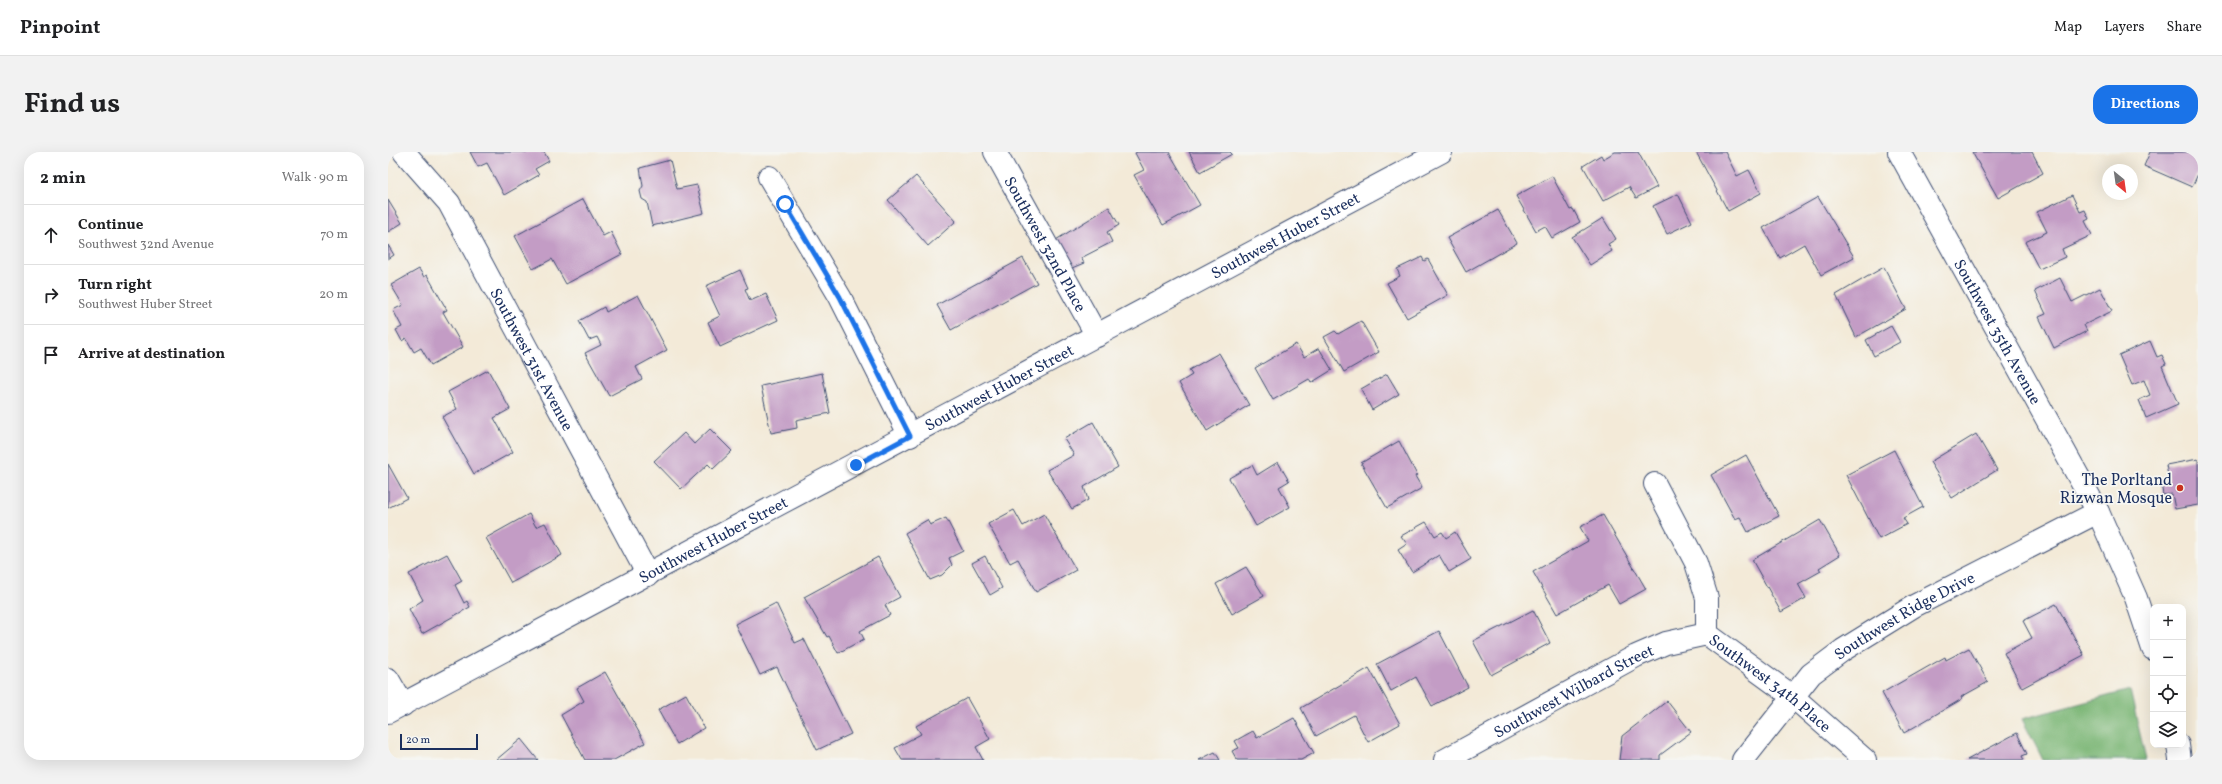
<!DOCTYPE html>
<meta charset="utf-8">
<style>
:root{--surface:#fff;--page:#f2f2f2;--text:#202124;--muted:#757577;--line:#e0e0e0;--accent:#1a73e8}
body{margin:0;font-family:Vollkorn,serif;background:var(--page);color:var(--text)}
.controls{position:absolute;right:12px;bottom:12px;display:grid;overflow:hidden;border-radius:8px;box-shadow:0 4px 16px #0002}
.controls button{width:36px;height:36px;display:grid;place-items:center;padding:0;border:0;border-bottom:1px solid var(--line);background:var(--surface);color:var(--text);font:20px sans-serif}
.compass{position:absolute;left:1714px;top:12px;width:36px;height:36px;border-radius:50%;background:var(--surface);box-shadow:0 4px 16px #0002;rotate:151deg}
.scale{position:absolute;left:12px;bottom:10px;width:78px;box-sizing:border-box;padding-left:4px;border:2px solid #1b2f5e;border-top:0;font-size:11px;line-height:14px;white-space:nowrap;color:#1b2f5e;-webkit-text-stroke:3px #f6f6f2;paint-order:stroke}
.stop{position:absolute;width:12px;height:12px;margin:-9px;border:3px solid #1a73e8;border-radius:50%;background:#fff}
.stop.end{background:#1a73e8;border-color:#fff;box-shadow:0 1px 4px #0008}
.list{margin:0;padding:0;list-style:none}
h2{display:flex;justify-content:space-between;align-items:center;height:52px;margin:0;padding:0 16px;font-size:17px}
h2 small{font-size:13px;font-weight:400;color:var(--muted)}
.list li{display:grid;grid-template-columns:26px 1fr auto;gap:12px;align-items:center;box-sizing:border-box;height:60px;padding:0 16px;border-top:1px solid var(--line)}
.list b{display:block;font-size:15px;white-space:nowrap}
.list p{margin:0;font-size:13px;white-space:nowrap;color:var(--muted)}
.list em{font-size:13px;font-style:normal;color:var(--muted)}
.icon{flex:none;width:22px;height:22px;fill:none;stroke:currentColor;stroke-width:2;stroke-linecap:round;stroke-linejoin:round}
.map{position:relative;flex:none;width:1810px;height:608px;overflow:hidden;border-radius:16px}
header{display:flex;align-items:center;gap:24px;box-sizing:border-box;height:56px;padding:0 20px;background:var(--surface);border-bottom:1px solid var(--line)}
header strong{font-size:19px}
nav{display:flex;gap:22px;margin-inline-start:auto;font-size:14px}
.intro{display:flex;align-items:center;justify-content:space-between;box-sizing:border-box;height:96px;padding:0 24px}
h1{margin:0;font-size:28px}
.button{padding:10px 18px;border-radius:16px;background:var(--accent);color:#fff;font-size:14px;font-weight:700}
main{display:flex;gap:24px;padding:0 24px}
aside{flex:1;background:var(--surface);border-radius:16px;box-shadow:0 4px 16px #0002}
.map>svg:first-child{display:block}
</style>
<header>
<strong>Pinpoint</strong>
<nav><a>Map</a><a>Layers</a><a>Share</a></nav>
</header>
<div class="intro"><h1>Find us</h1><a class="button">Directions</a></div>
<main>
<aside>
<h2>2 min<small>Walk · 90 m</small></h2>
<ul class="list">
<li><svg class="icon" aria-label="ahead" viewBox="0 0 24 24"><path d="M12 20V5M6 11l6-6 6 6"/></svg><div><b>Continue</b><p>Southwest 32nd Avenue</p></div><em>70 m</em></li>
<li><svg class="icon" aria-label="right" viewBox="0 0 24 24"><path d="M7 20v-9h11M14 6l5 5-5 5"/></svg><div><b>Turn right</b><p>Southwest Huber Street</p></div><em>20 m</em></li>
<li><svg class="icon" aria-label="arrive" viewBox="0 0 24 24"><path d="M6 21V4h12l-3 4 3 4H6"/></svg><div><b>Arrive at destination</b></div></li>
</ul>
</aside>
<div class="map">
<svg width="1810" height="608" viewBox="0 0 1810 608">
<rect width="100%" height="100%" fill="#f6f6f2"/>
<filter id="ink" filterUnits="userSpaceOnUse"><feTurbulence type="fractalNoise" baseFrequency=".025" numOctaves="2"/><feDisplacementMap in="SourceGraphic" scale="8" xChannelSelector="R" yChannelSelector="G"/><feConvolveMatrix kernelMatrix="1 2 1 2 8 2 1 2 1" color-interpolation-filters="sRGB"/></filter>
<filter id="wash" filterUnits="userSpaceOnUse"><feTurbulence type="fractalNoise" baseFrequency=".012" numOctaves="4" result="noise"/><feDisplacementMap in="SourceGraphic" scale="16" xChannelSelector="R" yChannelSelector="G"/><feGaussianBlur stdDeviation="0.9" result="paint"/><feColorMatrix in="noise" values="0 0 0 0 0 0 0 0 0 0 0 0 0 0 0 0 0 1.4 0 .05"/><feComposite in="paint" operator="in"/></filter>
<g filter="url(#wash)">
<rect width="100%" height="100%" fill="#f3ead8"/>
<path fill="#7ab674" stroke="#4a7269" d="M1742,538L1758,608H1655L1634,567Z"/>
<g id="blocks">
<path fill="#c39cc5" d="M82,0H156L161,9L147,17L151,23L116,43L99,11L90,15Z
M749,0H781L812,53L775,73L746,23L756,18L747,1Z
M801,0H842L844,2L812,20Z
M1227,0H1250L1269,35L1248,46L1241,35L1215,49L1195,14L1213,3L1215,7Z
M1308,0H1337L1349,24L1361,18L1373,41L1340,59Z
M1584,0H1644L1655,21L1610,46Z
M1762,0H1810V22L1804,35L1756,14Z
M282,8L289,37L309,33L316,61L264,74L259,50L254,47L252,39L255,34L252,16Z
M528,24L568,69L540,94L500,48Z
M1164,24L1182,58L1185,57L1192,70L1164,86L1157,74L1148,79L1128,44Z
M1290,42L1304,70L1279,82L1265,54Z
M1684,43L1692,60L1697,58L1701,67L1697,69L1704,83L1674,97L1677,105L1651,117L1637,90L1659,80L1649,60Z
M1430,45L1466,105L1433,123L1416,92L1392,106L1375,76Z
M195,47L215,84L223,80L234,102L178,132L164,107L145,117L127,84Z
M0,48L14,71L0,80Z
M721,55L731,73L719,80L724,90L693,106L696,111L679,118L663,91Z
M1110,58L1129,91L1078,120L1059,86Z
M1215,66L1228,87L1220,92L1224,99L1202,113L1184,85Z
M0,93L6,103L0,107Z
M1034,105L1036,109L1040,107L1060,143L1019,166L999,131L1012,124L1009,117Z
M635,106L649,131L563,178L549,153Z
M1496,115L1518,157L1468,185L1448,143Z
M31,117L36,125L39,123L59,158L55,160L75,195L43,213L33,196L26,200L18,186L14,189L8,178L14,175L5,158L15,153L3,133Z
M352,118L360,136L357,137L362,149L378,142L390,168L332,195L320,170L332,164L318,134Z
M1672,126L1684,150L1712,136L1724,159L1696,173L1699,179L1666,196L1651,165L1658,162L1647,139Z
M250,143L279,198L248,215L254,227L221,244L197,201L213,193L209,185L201,188L191,169L216,155L218,160Z
M973,169L991,200L956,220L936,185L947,179L950,182Z
M1503,174L1512,190L1486,204L1478,188Z
M1762,189L1769,205L1774,203L1778,212L1774,214L1790,252L1758,266L1751,248L1762,243L1756,228L1744,233L1731,203Z
M908,192L916,205L931,196L944,218L923,231L921,227L885,248L867,216Z
M831,201L861,253L819,279L791,231L804,223L801,218Z
M100,218L122,257L106,266L125,300L86,322L54,265L69,257L60,240Z
M434,221L442,261L408,268L409,276L383,281L373,234Z
M999,222L1011,242L984,258L973,237Z
M705,270L730,315L696,335L700,348L684,357L659,318L686,303L676,287Z
M322,277L344,299L325,317L320,312L293,337L266,309L296,281L306,292Z
M1588,282L1609,318L1564,346L1542,310Z
M1011,289L1029,323L1027,324L1034,336L999,356L973,311Z
M1506,298L1535,355L1515,366L1519,372L1491,387L1458,323Z
M1358,303L1391,364L1360,380L1352,365L1347,367L1323,323Z
M1810,307V353L1787,357L1784,342L1775,343L1773,331L1781,329L1778,313Z
M890,310L901,329L891,335L902,355L868,374L841,326L864,313L869,323Z
M0,312L19,346L0,356Z
M626,358L635,374L656,362L688,418L648,440L630,407L622,411L600,372Z
M141,362L148,375L157,371L174,403L123,431L98,386Z
M1215,363L1258,437L1231,452L1220,433L1169,462L1145,420L1200,389L1192,375Z
M558,366L575,399L561,406L564,413L554,423L542,428L517,381L539,368L542,373Z
M1432,368L1452,403L1431,416L1433,419L1410,432L1418,446L1393,460L1364,408Z
M1038,370L1047,384L1054,380L1058,386L1067,380L1083,407L1061,420L1051,403L1024,420L1010,398L1019,392L1013,384Z
M59,402L74,429L67,433L76,451L79,449L82,455L34,482L21,457L35,448L21,422Z
M597,404L614,436L602,443L584,411Z
M490,405L512,445L497,453L502,463L472,479L476,487L450,501L441,484L439,485L416,445Z
M858,415L876,444L844,462L828,432Z
M388,451L407,491L416,487L463,582L429,598L389,515L372,523L347,472Z
M1668,452L1696,503L1634,536L1616,501L1644,486L1635,469Z
M1145,458L1162,491L1103,523L1085,489Z
M1051,479L1080,535L1044,554L1028,525L1003,539L989,512Z
M1581,496L1600,530L1573,545L1574,547L1516,581L1494,541L1557,505L1558,508Z
M981,516L1012,572L980,590L966,563L928,584L913,556Z
M217,520L257,591L226,608H197L173,563L196,549L189,536Z
M298,542L316,576L289,592L270,558Z
M579,546L602,587L588,595L595,608H514L507,596L533,582L528,574Z
M1279,549L1303,580L1272,603V608H1231L1234,584Z
M906,566L926,601L913,608H849L844,599L851,596L847,589L865,579L869,586Z
M1629,581L1639,602L1634,604L1636,608H1579Z
M133,587L150,608H108Z
M827,600L832,608H811Z"/>
</g>
</g>
<g filter="url(#ink)">
<use href="#blocks" fill-opacity="0" stroke="#3b4b70" stroke-width="1"/>
<g fill="none" stroke-linecap="round" stroke-linejoin="round">
<g stroke="#3b4b70" stroke-width="24">
<g id="minor">
<path id="s1" d="M16,0L61,51L260,423"/>
<path id="s2" d="M607,0L709,184"/>
<path id="s3" d="M1511,0L1710,360L1748,446L1765,497"/>
<path d="M381,25L452,145L522,284"/>
<path d="M1267,332L1308,411L1319,446V482"/>
<path id="s4" d="M1319,482L1404,544L1477,608"/>
<path d="M0,527L15,553"/>
<path id="s5" d="M0,560L1053,0"/>
<path d="M1790,593L1792,608"/>
<path id="s6" d="M1057,608L1248,504L1278,491L1319,482"/>
<path id="s7" d="M1355,608L1423,522L1455,498L1526,454L1710,360"/>
</g>
</g>
<use href="#minor" stroke="#fff" stroke-width="22"/>
</g>
</g>
<g fill="none" stroke-linecap="round" stroke-linejoin="round" filter="url(#ink)">
<path stroke="#1a73e8" stroke-width="5" d="M397,52L452,145L522,284L468,313"/>
</g>
<circle fill="#c8321e" stroke="#f6f6f2" stroke-width="1.5" cx="1792" cy="336" r="4"/>
<g text-anchor="middle" stroke-width="3.5" stroke-linejoin="round" paint-order="stroke">
<g font-size="16" fill="#1b2f5e" stroke="#f6f6f2">
<text dy="6" stroke="none"><textPath href="#s5" startOffset="1016">Southwest Huber Street</textPath></text>
<text dy="6" stroke="none"><textPath href="#s2" startOffset="105">Southwest 32nd Place</textPath></text>
<text dy="6" stroke="none"><textPath href="#s3" startOffset="205">Southwest 35th Avenue</textPath></text>
<text dy="6" stroke="none"><textPath href="#s1" startOffset="245">Southwest 31st Avenue</textPath></text>
<text dy="6" stroke="none"><textPath href="#s5" startOffset="692">Southwest Huber Street</textPath></text>
<text dy="6" stroke="none"><textPath href="#s5" startOffset="368">Southwest Huber Street</textPath></text>
<text dy="6" stroke="none"><textPath href="#s7" startOffset="220">Southwest Ridge Drive</textPath></text>
<text dy="6" stroke="none"><textPath href="#s4" startOffset="80">Southwest 34th Place</textPath></text>
<text dy="6" stroke="none"><textPath href="#s6" startOffset="146">Southwest Wilbard Street</textPath></text>
</g>
<g font-size="16" fill="#1b2f5e" stroke="#f6f6f2" text-anchor="end">
<text x="1784" y="333">The Porltand<tspan x="1784" dy="18">Rizwan Mosque</tspan></text>
</g>
</g>
</svg>
<div class="controls">
<button>+</button>
<button>−</button>
<button><svg class="icon" aria-label="locate" viewBox="0 0 24 24"><circle cx="12" cy="12" r="6"/><path d="M12 2v4M12 18v4M2 12h4M18 12h4"/></svg></button>
<button><svg class="icon" aria-label="layers" viewBox="0 0 24 24"><path d="M12 4l9 5-9 5-9-5zM3 14l9 5 9-5"/></svg></button>
</div>
<svg class="compass" viewBox="-18 -18 36 36"><path d="M0-13l5 13h-10z" fill="#e53935"/><path d="M0 13l5-13h-10z" fill="#757577"/></svg>
<div class="scale">20 m</div>
<div class="stop" style="left:397px;top:52px"></div>
<div class="stop end" style="left:468px;top:313px"></div>
</div>
</main>
